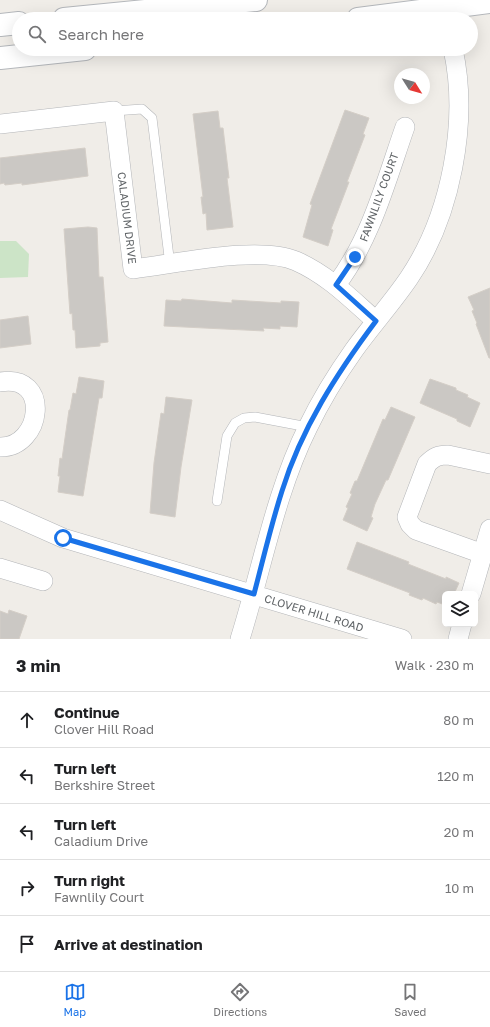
<!DOCTYPE html>
<meta charset="utf-8">
<style>
:root{--surface:#fff;--page:#f6f6f6;--text:#202124;--muted:#757577;--line:#e0e0e0;--accent:#1a73e8}
body{margin:0;font-family:"Golos Text",sans-serif;background:var(--page);color:var(--text)}
.controls{position:absolute;right:12px;bottom:12px;display:grid;overflow:hidden;border-radius:6px;box-shadow:0 4px 16px #0002}
.controls button{width:36px;height:36px;display:grid;place-items:center;padding:0;border:0;border-bottom:1px solid var(--line);background:var(--surface);color:var(--text);font:20px sans-serif}
.compass{position:absolute;left:394px;top:68px;width:36px;height:36px;border-radius:50%;background:var(--surface);box-shadow:0 4px 16px #0002;rotate:127deg}
.stop{position:absolute;width:12px;height:12px;margin:-9px;border:3px solid #1a73e8;border-radius:50%;background:#fff}
.stop.end{background:#1a73e8;border-color:#fff;box-shadow:0 1px 4px #0008}
.list{margin:0;padding:0;list-style:none}
h2{display:flex;justify-content:space-between;align-items:center;height:52px;margin:0;padding:0 16px;font-size:17px}
h2 small{font-size:13px;font-weight:400;color:var(--muted)}
.list li{display:grid;grid-template-columns:26px 1fr auto;gap:12px;align-items:center;box-sizing:border-box;height:56px;padding:0 16px;border-top:1px solid var(--line)}
.list b{display:block;font-size:15px;white-space:nowrap}
.list p{margin:0;font-size:13px;white-space:nowrap;color:var(--muted)}
.list em{font-size:13px;font-style:normal;color:var(--muted)}
.icon{flex:none;width:22px;height:22px;fill:none;stroke:currentColor;stroke-width:2;stroke-linecap:round;stroke-linejoin:round}
.map{position:relative;flex:none;width:490px;height:639px;overflow:hidden}
.search{position:absolute;background:var(--surface);box-shadow:0 4px 16px #0002;left:12px;right:12px;top:12px;height:44px;display:flex;align-items:center;gap:10px;box-sizing:border-box;padding:0 14px;border-radius:22px;color:var(--muted);font-size:15px}
.sheet{height:332px;background:var(--surface)}
nav{display:flex;justify-content:space-around;align-items:center;box-sizing:border-box;height:56px;border-top:1px solid var(--line);background:var(--surface);font-size:11px;color:var(--muted)}
nav a{display:grid;justify-items:center;gap:2px}
nav .on{color:var(--accent)}
.map>svg:first-child{display:block}
</style>
<div class="map">
<svg width="490" height="639" viewBox="0 0 490 639">
<rect width="100%" height="100%" fill="#f0ede8"/>
<path fill="#cce4c7" d="M0,241H16L29,254L28,277L0,278Z"/>
<path fill="#cbc8c4" stroke="#d4cec7" d="M345,110L369,118L363,134L365,135L347,182H349L331,229L333,230L328,246L303,237L312,205L310,204Z
M218,111L220,128H223L229,178H227L233,227L207,230L206,213L203,214L201,197H203L193,114Z
M85,148L88,176L22,185V183L5,185L4,183L0,184V158Z
M88,227L97,228L99,277H103L108,342L100,343V346L76,348L75,330H73L72,313L70,314L64,229Z
M490,288V358H489L476,324L477,323L472,311L474,310L468,297Z
M182,299L232,303V300L281,303V301L299,302L297,327L280,326V329L263,328L264,331L164,326L166,300L181,301Z
M28,316L31,344L0,348V320Z
M79,377L104,381L102,398H99L83,496L58,492L60,476H58L60,458L62,459L69,410H70L73,393L76,394Z
M430,379L456,388V390L468,395L467,397L480,403L470,427L457,421V419L420,403Z
M166,397L192,400L181,467L175,517L150,513L154,463L161,413L164,414Z
M391,407L415,417L388,480H386L375,504L371,517L373,518L367,531L343,520L348,508L346,507L352,494L350,493L355,481H357L383,419L385,420Z
M357,542L409,562L408,564L446,579V577L459,583L454,594H445V605L437,602L436,604L423,598L422,600L409,595L410,593L347,569Z
M9,610L27,616L19,639H0V611L8,614Z"/>
<g fill="none" stroke-linecap="round" stroke-linejoin="round">
<g stroke="#b3b5b8" stroke-width="10">
<path id="lane" d="M114,111L142,109L152,118L170,265
M217,501L227,436L235,423L244,418L255,417L308,427"/>
</g>
<g stroke="#b3b5b8" stroke-width="20">
<path id="street" d="M0,124L114,111L133,269C176,264 259,245 296,261C328,275 351,299 376,321
M336,285C371,239 386,181 405,127
M0,382C52,373 42,448 0,447
M0,510L63,538L402,639
M483,554L416,530L410,524L407,517L427,464C434,457 438,455 448,455L490,464
M0,568L43,581
M471,594L490,529
M240,639C262,569 275,493 308,427C321,400 337,374 354,350C372,325 392,303 409,278C451,216 469,122 453,49
M458,639L462,624"/>
</g>
<g stroke="#b4b7bb" stroke-width="24">
<path id="secondary" d="M64,19L256,0
M358,19L490,2
M0,25L19,23
M0,58L85,49"/>
</g>
<use href="#lane" stroke="#fff" stroke-width="9"/>
<use href="#street" stroke="#fff" stroke-width="19"/>
<use href="#secondary" stroke="#fff" stroke-width="22"/>
</g>
<g fill="none" stroke-linecap="round" stroke-linejoin="round">
<path stroke="#1a73e8" stroke-width="5" d="M63,538L254,594C263,560 271,525 282,491C301,429 337,373 376,321L336,285L355,257"/>
</g>
<g text-anchor="middle" stroke-width="3.5" stroke-linejoin="round" paint-order="stroke">
<g font-size="11" fill="#5f6366" stroke="#fff">
<text transform="translate(379 197) rotate(-70)" y="4">FAWNLILY COURT</text>
<text transform="translate(127 218) rotate(83)" y="4">CALADIUM DRIVE</text>
<text transform="translate(314 613) rotate(17)" y="4">CLOVER HILL ROAD</text>
</g>
</g>
</svg>
<div class="controls">
<button><svg class="icon" aria-label="layers" viewBox="0 0 24 24"><path d="M12 4l9 5-9 5-9-5zM3 14l9 5 9-5"/></svg></button>
</div>
<svg class="compass" viewBox="-18 -18 36 36"><path d="M0-13l5 13h-10z" fill="#e53935"/><path d="M0 13l5-13h-10z" fill="#757577"/></svg>
<div class="stop" style="left:63px;top:538px"></div>
<div class="stop end" style="left:355px;top:257px"></div>
<div class="search"><svg class="icon" aria-label="search" viewBox="0 0 24 24"><circle cx="10" cy="10" r="6"/><path d="M15 15l6 6"/></svg>Search here</div>
</div>
<section class="sheet">
<h2>3 min<small>Walk · 230 m</small></h2>
<ul class="list">
<li><svg class="icon" aria-label="ahead" viewBox="0 0 24 24"><path d="M12 20V5M6 11l6-6 6 6"/></svg><div><b>Continue</b><p>Clover Hill Road</p></div><em>80 m</em></li>
<li><svg class="icon" aria-label="left" viewBox="0 0 24 24"><path d="M17 20v-9H6M10 6l-5 5 5 5"/></svg><div><b>Turn left</b><p>Berkshire Street</p></div><em>120 m</em></li>
<li><svg class="icon" aria-label="left" viewBox="0 0 24 24"><path d="M17 20v-9H6M10 6l-5 5 5 5"/></svg><div><b>Turn left</b><p>Caladium Drive</p></div><em>20 m</em></li>
<li><svg class="icon" aria-label="right" viewBox="0 0 24 24"><path d="M7 20v-9h11M14 6l5 5-5 5"/></svg><div><b>Turn right</b><p>Fawnlily Court</p></div><em>10 m</em></li>
<li><svg class="icon" aria-label="arrive" viewBox="0 0 24 24"><path d="M6 21V4h12l-3 4 3 4H6"/></svg><div><b>Arrive at destination</b></div></li>
</ul>
</section>
<nav>
<a class="on"><svg class="icon" aria-label="map" viewBox="0 0 24 24"><path d="M3 6l6-2 6 2 6-2v14l-6 2-6-2-6 2zM9 4v14M15 6v14"/></svg>Map</a>
<a><svg class="icon" aria-label="directions" viewBox="0 0 24 24"><path d="M12 3l9 9-9 9-9-9zM9 14v-3h6M13 9l2 2-2 2"/></svg>Directions</a>
<a><svg class="icon" aria-label="saved" viewBox="0 0 24 24"><path d="M7 4h10v16l-5-4-5 4z"/></svg>Saved</a>
</nav>
